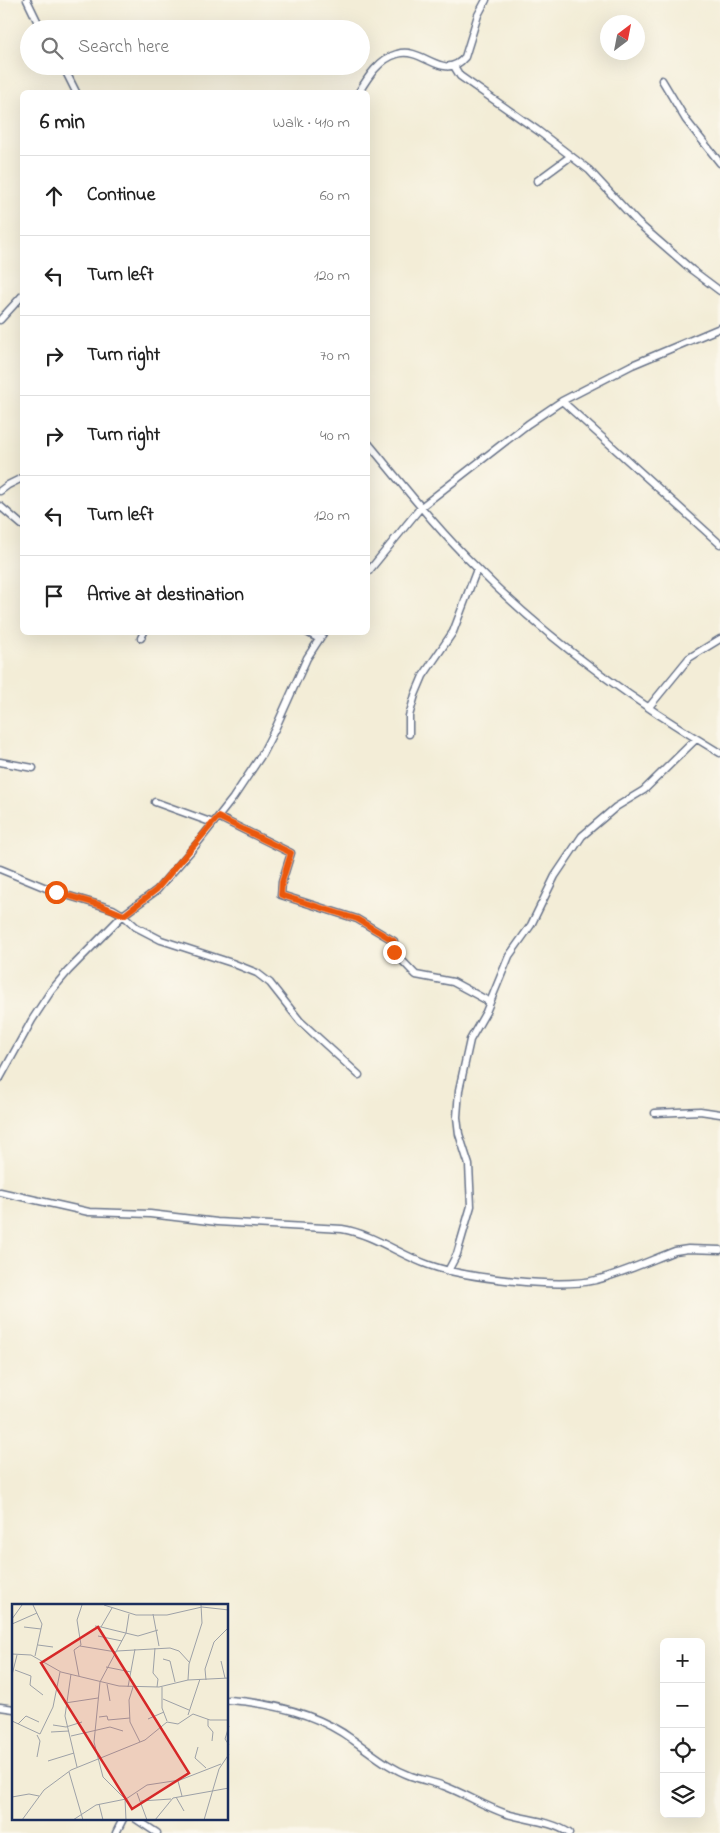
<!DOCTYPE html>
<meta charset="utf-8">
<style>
:root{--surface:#fff;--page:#f6f6f6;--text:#222;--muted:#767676;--line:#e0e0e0}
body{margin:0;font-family:"Indie Flower",sans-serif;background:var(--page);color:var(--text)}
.controls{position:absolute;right:15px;bottom:15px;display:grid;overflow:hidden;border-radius:8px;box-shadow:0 5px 20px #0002}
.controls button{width:45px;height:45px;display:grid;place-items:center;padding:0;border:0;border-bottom:1px solid var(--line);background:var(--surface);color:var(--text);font:25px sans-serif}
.compass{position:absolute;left:600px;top:15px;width:45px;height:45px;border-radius:50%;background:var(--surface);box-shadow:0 5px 20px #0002;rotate:32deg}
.stop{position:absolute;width:15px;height:15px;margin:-11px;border:4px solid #ea580c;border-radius:50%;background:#fff}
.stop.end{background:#ea580c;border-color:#fff;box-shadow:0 1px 5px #0008}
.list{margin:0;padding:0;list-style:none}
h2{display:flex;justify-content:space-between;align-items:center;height:65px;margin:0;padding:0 20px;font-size:21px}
h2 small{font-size:16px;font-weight:400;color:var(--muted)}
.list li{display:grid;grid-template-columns:32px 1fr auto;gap:15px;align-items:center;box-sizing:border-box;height:80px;padding:0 20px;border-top:1px solid var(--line)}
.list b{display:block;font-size:19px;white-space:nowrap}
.list em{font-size:16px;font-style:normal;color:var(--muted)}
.icon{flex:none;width:28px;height:28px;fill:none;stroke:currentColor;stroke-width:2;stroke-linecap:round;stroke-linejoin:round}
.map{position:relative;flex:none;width:720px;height:1833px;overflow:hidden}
.search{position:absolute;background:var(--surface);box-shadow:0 5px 20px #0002;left:20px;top:20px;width:350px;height:55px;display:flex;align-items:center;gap:12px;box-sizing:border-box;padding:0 18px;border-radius:28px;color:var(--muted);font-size:19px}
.panel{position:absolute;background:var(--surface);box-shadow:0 5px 20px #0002;left:20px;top:90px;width:350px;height:545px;border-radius:8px}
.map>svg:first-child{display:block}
</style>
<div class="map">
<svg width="720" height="1833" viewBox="0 0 720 1833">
<rect width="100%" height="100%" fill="#fbf7ec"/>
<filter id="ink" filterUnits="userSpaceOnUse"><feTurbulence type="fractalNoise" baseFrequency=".02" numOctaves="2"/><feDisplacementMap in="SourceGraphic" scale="10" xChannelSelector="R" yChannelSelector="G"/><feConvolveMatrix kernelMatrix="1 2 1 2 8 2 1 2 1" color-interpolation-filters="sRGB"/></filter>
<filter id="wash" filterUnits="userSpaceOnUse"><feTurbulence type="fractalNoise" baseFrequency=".0096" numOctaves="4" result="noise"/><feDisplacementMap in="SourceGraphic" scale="20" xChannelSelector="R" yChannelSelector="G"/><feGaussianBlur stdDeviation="1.12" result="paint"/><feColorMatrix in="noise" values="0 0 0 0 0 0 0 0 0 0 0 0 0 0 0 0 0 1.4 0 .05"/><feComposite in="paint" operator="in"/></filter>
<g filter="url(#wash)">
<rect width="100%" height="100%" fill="#f3edd7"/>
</g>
<g filter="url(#ink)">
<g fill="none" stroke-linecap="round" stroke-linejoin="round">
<g stroke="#677288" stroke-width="9">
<path id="street" d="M27,0L41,29
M63,66L76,92
M454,66L460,76L537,130L589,170L638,223L692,270L720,291
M662,80L686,120L720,163
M359,92C368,77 379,59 397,54C423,46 443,83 465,57L478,15L486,0
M537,181L571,156
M0,320L22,296
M562,401L720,544
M368,443C403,485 437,529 477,568C548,640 633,701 720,753
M0,491L8,485L22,478
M0,506L22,525
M368,572L421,507L528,424L562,401L632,365L720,328
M307,632L319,639
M141,638L144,632
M649,707L689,658L720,639
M409,734V716L415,695L423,676L453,632L477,569
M0,762L33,768
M155,802L213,823
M218,817L291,853L282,882L281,895L357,919L394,941V952L416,975L453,982L490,1002
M0,869L56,892L113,909L123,915L136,927L161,940L232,963L257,973L270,983L300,1021L359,1075
M0,1078L32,1020L51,991L68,971L123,915L157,890L196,845L233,798L261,756L276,727L307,658L324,632
M655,1113L700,1111L720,1114
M0,1192L89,1212L150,1214L217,1222L342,1229C373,1234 400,1255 429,1265C466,1278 559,1289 596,1280C623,1273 649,1261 675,1251L688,1249L720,1250
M448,1271L457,1254L471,1206L469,1165L459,1134L457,1117L459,1090L470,1040L486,1012L509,956L531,925L555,876L582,836L616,807L644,790L696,739
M228,1700C272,1703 317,1713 353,1740C373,1754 389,1768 411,1776C422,1780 433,1782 444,1786C466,1794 485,1807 507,1814C527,1820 551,1821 569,1833
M0,1707L14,1709
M136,1819L157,1833
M116,1833L123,1819"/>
</g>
<use href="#street" stroke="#fff" stroke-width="6"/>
</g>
</g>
<g fill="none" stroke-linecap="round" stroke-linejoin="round" filter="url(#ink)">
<path stroke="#ea580c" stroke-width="6" d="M56,892L100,905L124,915L156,890L218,817L291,853L282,882L281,895L357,919L394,941V952"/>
</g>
<g transform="translate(12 1604)">
<rect width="216" height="216" fill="#f3edd7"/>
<path fill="none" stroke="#9da1a7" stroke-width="1" d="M21,1L30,20L23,52M92,1L124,11H155L190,3L217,6M141,10L147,42M0,15L10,1M0,20L25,9M83,22L89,23L100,4M12,23L29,25M89,23L126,32L146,26M86,32L110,37M26,41L41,43M68,42L104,48M143,44L141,69L146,75L145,83M105,47L158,44L167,47L178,59M0,50L19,51L49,68L107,82L147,83L176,76L217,74M151,55L158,57L163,78M209,57L213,74M94,63L119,68M3,66L19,72L18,81L31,91M59,70L53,112L65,163M0,71L5,51M67,72L62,46L69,41L65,16L70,1M176,76L177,60L190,19L189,1M194,76L193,65L202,38L217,23M95,80L98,97M116,83L123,45M121,83L117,96L118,118L128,138M150,83V104L155,117M151,95L177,106M53,99L86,94M176,111L188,75M87,113L95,112L96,116L118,114M136,115L152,108M196,115V122L201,128L200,137M0,117L28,130L41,103L48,68M6,120L14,112L27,118M41,121L54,123L70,118M217,122L213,135L217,141M39,128L57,127M59,132L98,123L111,127M186,143L183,154L194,164M25,153L28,137L25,131M36,157L62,149M57,168L71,216M166,177L170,192M125,189L135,216M0,193L17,190L27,192M164,193L172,207M129,197L159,195M87,200L91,216M10,216L32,186L59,166L133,136L155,118L166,120L181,110L198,116H217M61,216L84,201L114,195L135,181L168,176L209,160M114,216L113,195L91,173L82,138L88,78L114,29L117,10M143,216L161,194L217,184M192,216L207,165L217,150"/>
<path fill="#d62828" fill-opacity="0.15" stroke="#d62828" stroke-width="2.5" d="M86,23L177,169L120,205L29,59Z"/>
<rect width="216" height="216" fill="none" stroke="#1b2f5e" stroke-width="2.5"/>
</g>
</svg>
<div class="controls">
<button>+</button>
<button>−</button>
<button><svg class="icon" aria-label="locate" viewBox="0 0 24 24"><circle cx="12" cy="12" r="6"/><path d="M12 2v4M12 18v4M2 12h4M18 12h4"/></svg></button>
<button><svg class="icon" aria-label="layers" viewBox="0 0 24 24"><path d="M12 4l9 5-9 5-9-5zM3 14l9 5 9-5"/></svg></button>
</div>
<svg class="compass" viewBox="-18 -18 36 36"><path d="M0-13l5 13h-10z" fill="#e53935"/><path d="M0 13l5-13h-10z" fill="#767676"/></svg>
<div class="stop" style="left:56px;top:892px"></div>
<div class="stop end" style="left:394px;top:952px"></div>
<div class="search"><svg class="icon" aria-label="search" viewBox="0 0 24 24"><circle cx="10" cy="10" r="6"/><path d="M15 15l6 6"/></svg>Search here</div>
<section class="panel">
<h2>6 min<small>Walk · 410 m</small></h2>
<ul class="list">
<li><svg class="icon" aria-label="ahead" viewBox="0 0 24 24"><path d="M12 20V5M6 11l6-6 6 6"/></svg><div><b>Continue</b></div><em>60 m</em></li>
<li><svg class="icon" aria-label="left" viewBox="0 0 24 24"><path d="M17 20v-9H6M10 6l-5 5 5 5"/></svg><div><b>Turn left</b></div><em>120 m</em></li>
<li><svg class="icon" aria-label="right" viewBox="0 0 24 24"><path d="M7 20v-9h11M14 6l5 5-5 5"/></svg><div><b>Turn right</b></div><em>70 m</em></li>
<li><svg class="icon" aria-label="right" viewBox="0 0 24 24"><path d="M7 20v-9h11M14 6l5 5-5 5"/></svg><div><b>Turn right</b></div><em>40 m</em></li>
<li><svg class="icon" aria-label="left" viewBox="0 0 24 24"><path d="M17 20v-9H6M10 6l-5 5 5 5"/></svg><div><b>Turn left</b></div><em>120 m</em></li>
<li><svg class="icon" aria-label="arrive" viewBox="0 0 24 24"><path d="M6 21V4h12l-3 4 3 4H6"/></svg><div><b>Arrive at destination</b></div></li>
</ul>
</section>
</div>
